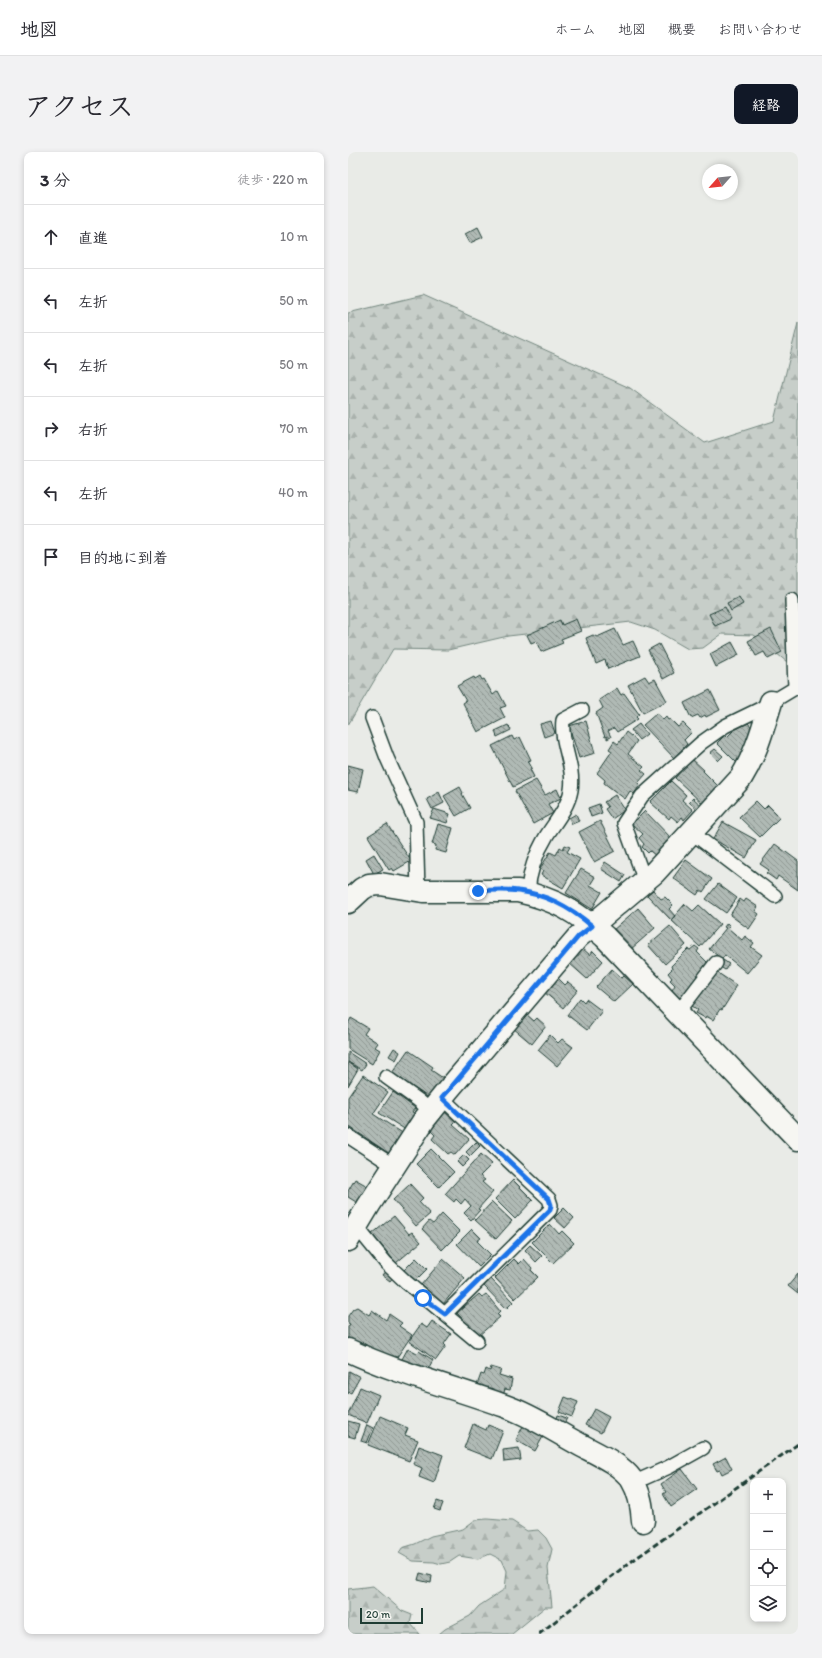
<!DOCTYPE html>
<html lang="ja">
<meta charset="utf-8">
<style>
:root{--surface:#fff;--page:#f2f2f3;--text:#2b2b33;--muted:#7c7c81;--line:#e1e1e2;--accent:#111827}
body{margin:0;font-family:Itim,"Klee One",sans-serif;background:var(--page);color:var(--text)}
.controls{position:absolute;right:12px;bottom:12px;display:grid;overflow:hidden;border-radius:8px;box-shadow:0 2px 6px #0003}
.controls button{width:36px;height:36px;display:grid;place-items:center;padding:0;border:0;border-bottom:1px solid var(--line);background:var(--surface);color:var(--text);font:20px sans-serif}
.compass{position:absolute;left:354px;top:12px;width:36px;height:36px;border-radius:50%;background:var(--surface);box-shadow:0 2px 6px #0003;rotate:243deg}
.scale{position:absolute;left:12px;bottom:10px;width:63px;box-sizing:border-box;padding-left:4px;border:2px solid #1f3d34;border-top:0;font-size:11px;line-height:14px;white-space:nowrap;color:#1f3d34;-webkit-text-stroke:3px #f6f6f2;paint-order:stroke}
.stop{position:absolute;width:12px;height:12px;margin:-9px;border:3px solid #1a73e8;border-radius:50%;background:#fff}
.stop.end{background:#1a73e8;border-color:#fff;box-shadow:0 1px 4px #0008}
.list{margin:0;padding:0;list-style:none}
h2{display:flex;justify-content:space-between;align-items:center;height:52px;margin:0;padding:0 16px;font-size:17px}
h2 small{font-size:13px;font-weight:400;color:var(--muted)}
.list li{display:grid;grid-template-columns:26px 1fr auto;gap:12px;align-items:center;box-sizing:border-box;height:64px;padding:0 16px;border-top:1px solid var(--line)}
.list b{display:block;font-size:15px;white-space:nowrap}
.list em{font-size:13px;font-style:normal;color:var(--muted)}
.icon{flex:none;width:22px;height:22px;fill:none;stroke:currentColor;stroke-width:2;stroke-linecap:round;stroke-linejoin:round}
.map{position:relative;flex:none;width:450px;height:1482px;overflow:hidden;border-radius:8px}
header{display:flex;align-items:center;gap:24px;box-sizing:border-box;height:56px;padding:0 20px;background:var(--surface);border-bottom:1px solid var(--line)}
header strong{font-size:19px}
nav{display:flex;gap:22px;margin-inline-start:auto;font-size:14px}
.intro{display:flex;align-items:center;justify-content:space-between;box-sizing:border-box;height:96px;padding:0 24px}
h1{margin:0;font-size:28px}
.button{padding:10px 18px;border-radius:8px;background:var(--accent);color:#fff;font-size:14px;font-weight:700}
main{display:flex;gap:24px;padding:0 24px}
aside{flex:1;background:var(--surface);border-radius:8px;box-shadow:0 2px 6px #0003}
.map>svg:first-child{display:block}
</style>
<header>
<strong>地図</strong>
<nav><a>ホーム</a><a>地図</a><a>概要</a><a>お問い合わせ</a></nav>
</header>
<div class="intro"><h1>アクセス</h1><a class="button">経路</a></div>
<main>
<aside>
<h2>3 分<small>徒歩 · 220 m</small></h2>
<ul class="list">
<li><svg class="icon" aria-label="ahead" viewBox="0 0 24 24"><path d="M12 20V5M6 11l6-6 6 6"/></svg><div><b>直進</b></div><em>10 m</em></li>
<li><svg class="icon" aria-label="left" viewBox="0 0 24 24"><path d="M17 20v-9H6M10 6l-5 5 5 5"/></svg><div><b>左折</b></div><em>50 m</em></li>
<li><svg class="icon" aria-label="left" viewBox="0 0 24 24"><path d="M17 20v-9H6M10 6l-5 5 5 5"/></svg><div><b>左折</b></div><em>50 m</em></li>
<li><svg class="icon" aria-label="right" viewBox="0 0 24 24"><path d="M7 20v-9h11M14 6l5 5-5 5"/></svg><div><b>右折</b></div><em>70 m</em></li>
<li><svg class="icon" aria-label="left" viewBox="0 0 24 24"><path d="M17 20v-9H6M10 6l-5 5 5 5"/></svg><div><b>左折</b></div><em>40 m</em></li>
<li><svg class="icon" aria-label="arrive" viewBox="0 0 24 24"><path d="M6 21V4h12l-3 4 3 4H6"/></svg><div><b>目的地に到着</b></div></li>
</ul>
</aside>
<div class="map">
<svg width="450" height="1482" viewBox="0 0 450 1482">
<defs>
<pattern id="forest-firs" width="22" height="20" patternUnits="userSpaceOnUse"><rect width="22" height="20" fill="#c7cec9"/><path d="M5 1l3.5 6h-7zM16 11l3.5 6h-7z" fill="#aab2ad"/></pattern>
<pattern id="building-back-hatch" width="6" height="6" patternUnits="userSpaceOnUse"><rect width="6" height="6" fill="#b0bab5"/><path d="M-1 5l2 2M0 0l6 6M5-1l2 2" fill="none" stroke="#8f9894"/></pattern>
</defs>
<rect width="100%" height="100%" fill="#e9ebe7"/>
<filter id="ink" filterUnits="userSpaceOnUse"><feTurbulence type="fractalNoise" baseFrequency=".025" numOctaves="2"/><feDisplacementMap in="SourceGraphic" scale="8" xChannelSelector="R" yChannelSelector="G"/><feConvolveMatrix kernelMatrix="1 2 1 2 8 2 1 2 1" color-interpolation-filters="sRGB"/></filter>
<g filter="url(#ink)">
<path fill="url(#forest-firs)" stroke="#73867e" d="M75,143L282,236L357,291L426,269L450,171V512L439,510L406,483L374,482L355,496L340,497L307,478L283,470L160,484L100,498L45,497L0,573V161Z
M139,1367L164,1369L179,1379L190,1378L198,1386L204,1397L200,1416L204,1455H197L164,1482H91L97,1477L122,1464L131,1454L157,1437L159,1419L154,1408L142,1402L130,1407L111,1404L102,1410L93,1412L86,1410L65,1409L51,1401L54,1396L67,1392L83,1384L115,1377L127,1368Z
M25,1434L54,1459L64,1463L62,1471L72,1482H0V1437Z"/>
<path fill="url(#building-back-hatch)" stroke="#1f3d34" d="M130,75L135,85L122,91L117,82Z
M391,445L395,452L383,459L379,451Z
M377,455L383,467L367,474L361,462Z
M228,467L233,479L213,487L215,491L193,500L188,489L183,491L179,483L212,468L214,473Z
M267,477L275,493L285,489L292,504L260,517L257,508L248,512L238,486L245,483L249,485Z
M423,477L434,500L420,507L416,500L408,504L400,489Z
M384,490L391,503L368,515L362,502Z
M311,492L326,521L315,527L300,498Z
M132,524L134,528L136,527L145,543L150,539L158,554L152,556L157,566L130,580L115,551L118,549L109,534L126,525L127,527Z
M297,524L301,530L307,527L319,549L295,561L280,533Z
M269,536L273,543L276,541L291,562L288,565L290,567L269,580L266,576L260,579L263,585L259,587V584L257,585L248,561L255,556L251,548Z
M362,538L372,558L358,565L357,563L352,566L350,563L343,566L336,551Z
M309,561L315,568L318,565L320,568L322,567L330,575L335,571L344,580L336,588L339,592L326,606L295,573Z
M203,569L207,581L196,585L192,572Z
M238,569L247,601L231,606L221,574Z
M400,571L406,578L399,586L400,594L397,602L388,610L369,591L377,583L379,585L386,578Z
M291,572L299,582L291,588L283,578Z
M160,573L163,578L149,585L147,579Z
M278,580L289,589L280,602L296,615L293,618L298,622L290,631L292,633L286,642L282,639L277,647L256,631L257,628L249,621L264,599L261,597L266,589L270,592Z
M164,584L166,588L172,585L183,608L180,609L184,616L182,617L186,625L165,635L144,594Z
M367,597L375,604L370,609L362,601Z
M344,607L356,618L355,619L372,636L356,653L327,626Z
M0,613L15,617L10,640L0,638Z
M188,628L197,643L209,637L213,646L200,652L205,661L185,672L167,639Z
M323,629L338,643L334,648L345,658L336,668L334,665L330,670L323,664L321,667L302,650Z
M112,635L115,641L114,642L122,656L108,664L96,644Z
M91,640L96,651L84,657L79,647Z
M267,643L277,658L264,667L257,657L260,655L256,650Z
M345,646L356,656L352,660L341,650Z
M408,649L416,657L420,653L432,665L412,685L391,665Z
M251,652L254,661L243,665L240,656Z
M86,657L102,662L99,671L82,666Z
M297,659L325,688L309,705L302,699L300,701L294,695L296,692L291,686L295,682L284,672Z
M228,662L231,669L224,672L221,666Z
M252,669L267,699L246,710L231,680Z
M375,670L408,688L398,706L365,687Z
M39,672L63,709L46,719L44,716L41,718L20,684Z
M90,672L105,676L98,701L87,698L88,693L84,692Z
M427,692L450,709V738L430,724L428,728L418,721L421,718L412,712Z
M217,693L222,695L219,700L232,707L215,736L193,723L195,719L192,717L202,700L208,703L212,695L215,697Z
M26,702L35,717L26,722L18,707Z
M338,708L364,727L355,740L352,738L349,743L325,726Z
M257,710L277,723L273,730L253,717Z
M233,717L247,725L242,733L254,740L244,757L218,741Z
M370,732L389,746L378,761L358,747Z
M305,738L313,747L317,745L325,753L321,757L327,764L323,768L299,743Z
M392,747L396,750L398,747L410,755L407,759L411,762L401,777L382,763Z
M337,752L345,759L351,753L372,772L352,795L323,768Z
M290,756L307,776L282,798L264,779Z
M379,771L382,774L380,776L394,788L397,784L406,791L403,795L414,803L399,821L377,803L374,807L361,797L378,776L376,775Z
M322,774L338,793L317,812L300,793Z
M347,794L351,797L349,800L359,810L357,814L359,816L352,827L331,847L323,840L327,833L322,828L324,826L320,821L324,817L323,814L340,797L342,798Z
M234,796L242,803L245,799L255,809L239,827L221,811Z
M375,808L381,812L377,818L371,814Z
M264,817L274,826L276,824L285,832L266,850L248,835Z
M367,819L388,833L385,839H386L374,858L372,857L365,868L358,864L357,866L348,861L350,858L344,854Z
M209,825L217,833L220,830L230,838L215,856L196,840Z
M232,846L236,850L238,847L254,859L239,878L219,863Z
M177,861L186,869L189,866L198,874L184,892L165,876Z
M3,866L20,876L16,882L30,891L27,895L32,898L24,912L0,897V872Z
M202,883L210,891L214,887L225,895L209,914L190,898Z
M46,896L52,900L48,908L41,904Z
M60,898L85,915L83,918L95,926L81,946L44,921Z
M0,900L18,912L14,918L0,910Z
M0,910L10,917L0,934Z
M15,923L40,940L25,962L56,982L42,1002L0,974V945Z
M45,940L67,956L64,960L68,962L58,978L31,961Z
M97,960L108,970L105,973L121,987L107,1003L103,1000L100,1002L84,987L87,983L82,978Z
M128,990L132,994L122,1004L118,1000Z
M83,997L106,1020L91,1035L68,1012Z
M133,1002L144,1012L132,1024L137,1028L134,1030L145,1040L130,1057L132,1058L123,1068L116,1061L123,1054L117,1047L113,1052L108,1047L106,1050L97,1042Z
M116,1003L121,1008L114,1015L109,1010Z
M7,1027L23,1036L13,1053L0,1045V1039Z
M165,1028L185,1048L167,1067L147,1047Z
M62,1032L75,1046L71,1050L82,1062L68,1074L45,1048Z
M144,1050L164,1069L148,1087L127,1068Z
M216,1056L226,1066L217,1076L206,1066Z
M94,1062L112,1080L94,1098L74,1077L81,1069L85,1072Z
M46,1064L61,1082L64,1080L73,1090L48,1111L24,1082Z
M202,1072L211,1082L214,1079L226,1091L205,1111L184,1090Z
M124,1077L133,1086L129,1089L143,1103L131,1115L109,1092Z
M182,1093L194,1104L188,1110L177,1098Z
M68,1106L79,1117L64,1132L53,1121Z
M95,1107L117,1126L95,1152L73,1133Z
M166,1107L171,1112L176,1107L184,1116L183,1118L190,1125L167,1147L147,1126Z
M38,1118L46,1124L42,1129L34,1123Z
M450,1122V1142L440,1134Z
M143,1127L165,1150L158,1157L136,1134Z
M131,1142L134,1145L138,1142L152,1159L149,1162L152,1165L130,1184L109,1161Z
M9,1155L21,1163L24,1158L38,1168L41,1162L54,1171L51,1174L64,1183L45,1211L14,1190L10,1197L0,1190V1175L2,1172L0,1171V1164L5,1157Z
M84,1169L103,1182L96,1192L98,1194L88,1208L61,1189L73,1172L79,1176Z
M60,1196L69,1201L71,1199L85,1208L79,1219L67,1211L64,1216L53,1209Z
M143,1215L153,1218L151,1223L164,1227L162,1238L157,1237L155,1244L128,1236L133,1222L136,1223L138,1217L142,1219Z
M1,1219L12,1225L3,1241L1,1240L0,1242Z
M12,1235L31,1243L19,1271L0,1263Z
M217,1245L230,1250L224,1265L211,1260Z
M246,1257L261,1265L253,1281L237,1273Z
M210,1263L219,1266L216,1272L208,1269Z
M32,1264L60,1276L57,1283L70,1288L61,1309L20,1293Z
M0,1269L11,1272L7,1286L0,1284Z
M125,1272L138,1278L140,1273L155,1279L144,1307L116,1296Z
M176,1272L196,1283L187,1299L168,1288Z
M19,1273L25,1276L19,1291L13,1289Z
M71,1294L95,1303L86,1331L71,1325L74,1316L65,1312Z
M171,1296L173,1308L156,1310L155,1298Z
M378,1305L384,1317L374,1322L372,1318L369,1319L365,1312Z
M334,1317L349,1337L323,1355L315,1342L318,1340L313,1332Z
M89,1349L95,1351L92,1359L86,1357Z
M72,1421L84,1424L83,1431L70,1428Z"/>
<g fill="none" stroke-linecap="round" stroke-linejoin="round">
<g stroke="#1f3d34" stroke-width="16">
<path id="lane" d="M24,566L39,606L68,670L70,738
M343,680L427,744
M296,730L294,721L276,671L294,644L353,591L377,574L412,557L447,536L444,448
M180,741C181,720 188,701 199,683C208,669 220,655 223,638C227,614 212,591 215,568L234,558
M329,862L368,811
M38,925L70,948L83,959
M94,946L201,1047L203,1053L202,1058L97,1162
M0,984L46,1014
M8,1074L38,1111L58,1130L129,1189
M285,1331L321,1315L355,1296"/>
</g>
<g stroke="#1f3d34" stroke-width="25">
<path id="street" d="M0,750L14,737L21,733L32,732L75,739H170C207,747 229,760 257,785L450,987
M0,1088L21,1053L76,968L100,938L230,785L306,721L393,626C408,602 415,576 423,550
M0,1198C51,1222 105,1235 157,1254C183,1263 205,1278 229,1291C247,1301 272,1311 284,1328C292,1341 294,1354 295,1369"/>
</g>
<use href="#lane" stroke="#f6f6f2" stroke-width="13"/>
<use href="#street" stroke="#f6f6f2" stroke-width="22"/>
<path stroke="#1f3d34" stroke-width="3" stroke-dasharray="6 3" stroke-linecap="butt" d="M191,1482L277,1414L450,1292"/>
</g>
</g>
<g fill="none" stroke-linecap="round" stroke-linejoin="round" filter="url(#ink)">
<path stroke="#1a73e8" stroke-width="5" d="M75,1146L97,1162L202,1058L203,1053L201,1047L94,946L230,785L244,774C223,756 197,742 170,739C157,737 143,738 130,739"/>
</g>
</svg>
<div class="controls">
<button>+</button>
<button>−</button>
<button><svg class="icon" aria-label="locate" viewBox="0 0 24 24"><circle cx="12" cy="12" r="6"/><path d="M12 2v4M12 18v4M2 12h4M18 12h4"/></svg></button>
<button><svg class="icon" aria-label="layers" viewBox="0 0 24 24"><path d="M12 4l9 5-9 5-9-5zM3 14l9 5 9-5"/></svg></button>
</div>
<svg class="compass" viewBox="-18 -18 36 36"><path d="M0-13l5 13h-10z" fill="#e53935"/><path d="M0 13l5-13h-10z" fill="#7c7c81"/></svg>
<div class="scale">20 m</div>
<div class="stop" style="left:75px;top:1146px"></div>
<div class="stop end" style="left:130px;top:739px"></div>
</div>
</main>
